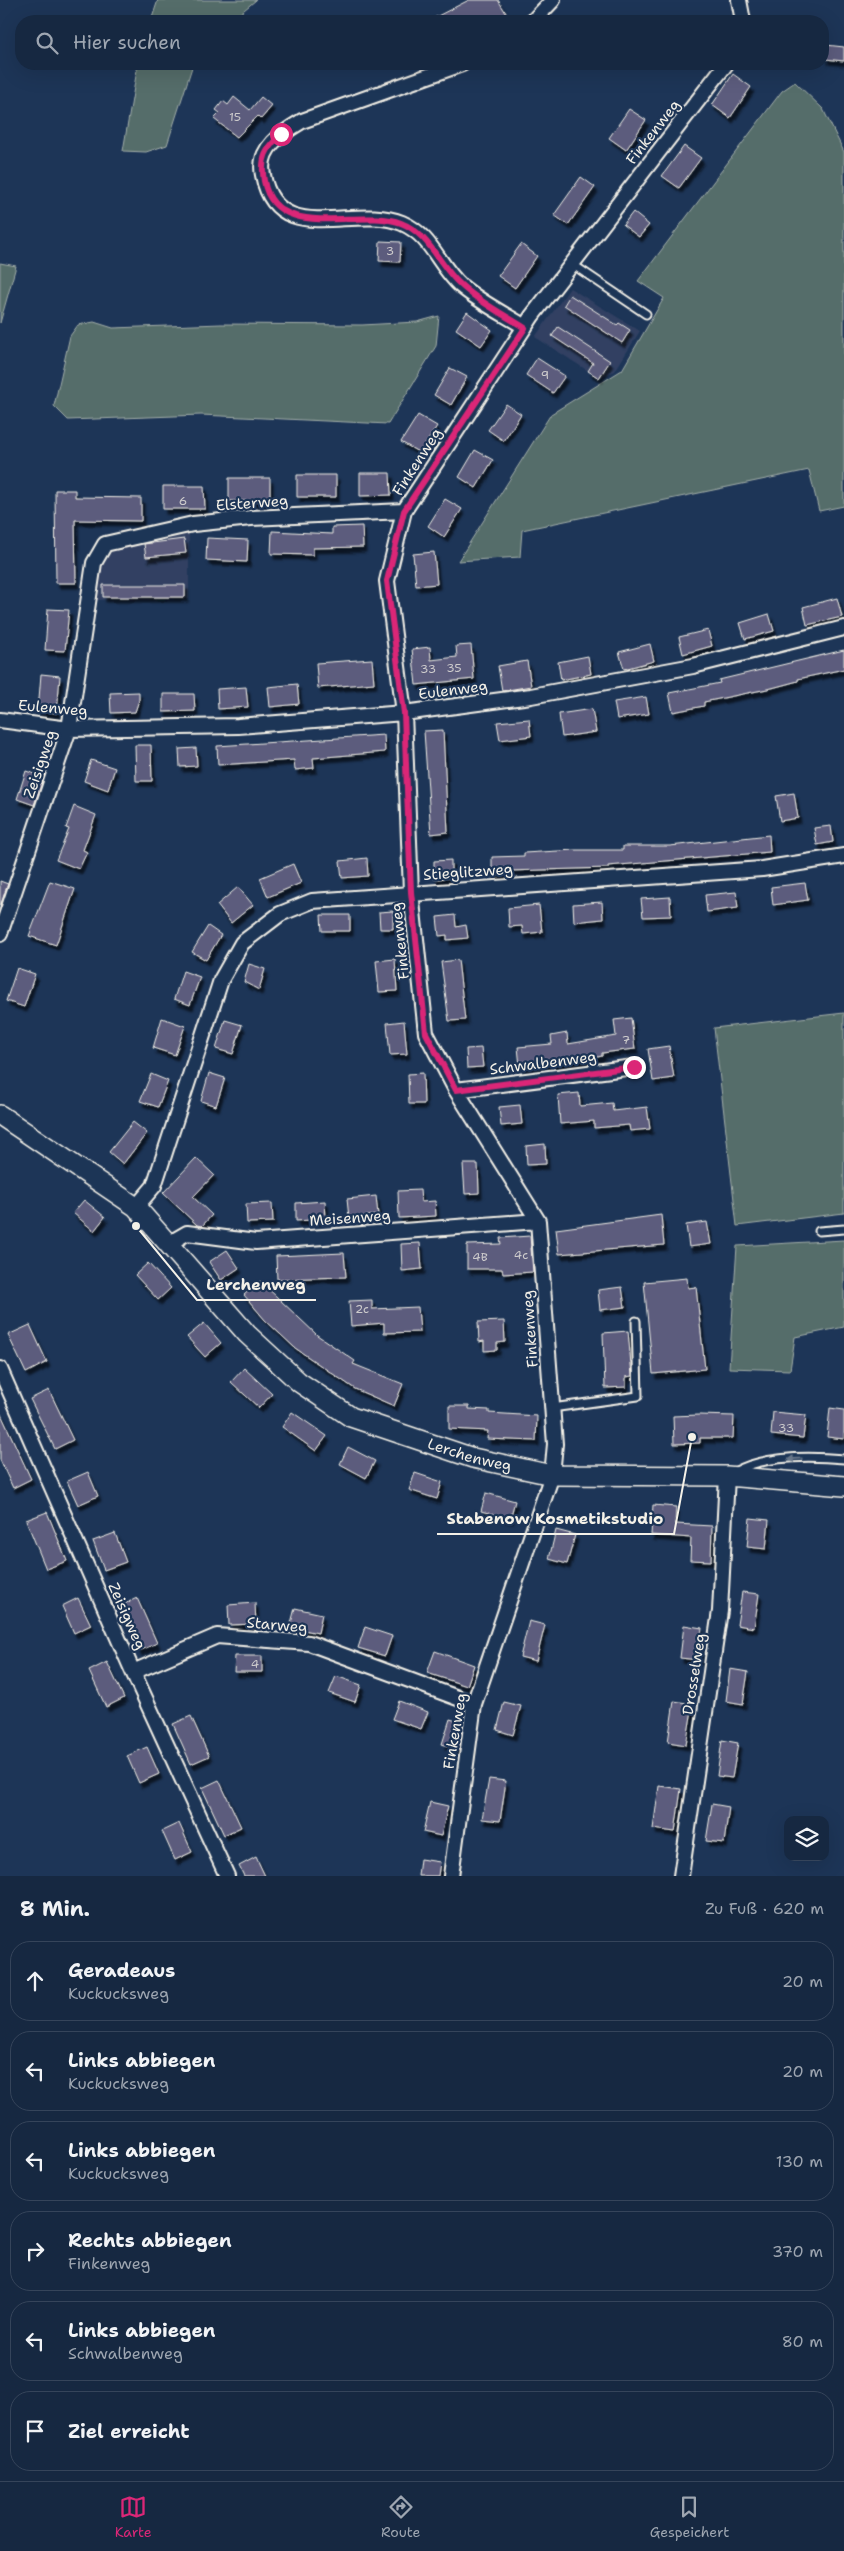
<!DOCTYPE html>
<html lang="de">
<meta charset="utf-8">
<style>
:root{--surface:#162841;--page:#23344c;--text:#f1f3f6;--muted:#9ea6b1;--line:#35445a;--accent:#db2777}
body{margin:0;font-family:"Shantell Sans",sans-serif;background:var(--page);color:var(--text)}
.controls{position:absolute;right:15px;bottom:15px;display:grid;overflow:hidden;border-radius:10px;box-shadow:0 5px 20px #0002}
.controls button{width:45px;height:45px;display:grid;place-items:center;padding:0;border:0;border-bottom:1px solid var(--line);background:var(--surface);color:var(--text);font:25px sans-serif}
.stop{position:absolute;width:15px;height:15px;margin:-11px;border:4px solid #db2777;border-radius:50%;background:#fff}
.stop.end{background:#db2777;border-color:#fff;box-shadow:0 1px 5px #0008}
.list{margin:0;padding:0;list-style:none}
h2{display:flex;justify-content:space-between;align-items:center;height:65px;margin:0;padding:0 20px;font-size:21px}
h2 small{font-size:16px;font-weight:400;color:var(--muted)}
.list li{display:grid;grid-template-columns:32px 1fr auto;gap:15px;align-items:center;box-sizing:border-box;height:80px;margin:0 10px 10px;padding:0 10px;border:1px solid var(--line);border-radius:20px}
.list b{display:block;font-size:19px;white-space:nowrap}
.list p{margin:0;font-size:16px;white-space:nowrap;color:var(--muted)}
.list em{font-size:16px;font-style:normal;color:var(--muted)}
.icon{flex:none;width:28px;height:28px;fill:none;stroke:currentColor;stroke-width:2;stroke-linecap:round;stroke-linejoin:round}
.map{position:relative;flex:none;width:844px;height:1876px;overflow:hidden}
.search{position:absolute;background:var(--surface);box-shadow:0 5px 20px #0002;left:15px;right:15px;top:15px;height:55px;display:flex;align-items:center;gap:12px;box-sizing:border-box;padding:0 18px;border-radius:20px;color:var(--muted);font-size:19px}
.sheet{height:605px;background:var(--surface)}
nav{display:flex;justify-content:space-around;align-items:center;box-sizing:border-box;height:70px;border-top:1px solid var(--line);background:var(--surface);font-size:14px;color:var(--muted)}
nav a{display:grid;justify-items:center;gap:2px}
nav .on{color:var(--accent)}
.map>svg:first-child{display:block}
</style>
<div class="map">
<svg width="844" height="1876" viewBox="0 0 844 1876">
<defs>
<filter id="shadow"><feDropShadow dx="3" dy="5" stdDeviation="1" flood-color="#0009"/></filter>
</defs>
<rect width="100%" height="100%" fill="#1d3557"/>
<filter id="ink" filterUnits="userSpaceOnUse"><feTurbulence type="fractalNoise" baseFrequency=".02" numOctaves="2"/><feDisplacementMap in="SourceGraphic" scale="10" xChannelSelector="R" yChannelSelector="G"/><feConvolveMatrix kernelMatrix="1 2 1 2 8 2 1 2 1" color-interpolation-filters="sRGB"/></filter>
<g filter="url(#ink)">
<path fill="#304062" d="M570,288L640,331L615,371L599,378L535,337Z
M189,530V599L97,600L102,561L112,545Z"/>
<path fill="#556d6a" stroke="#a4afa9" d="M158,0H256L238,15L237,21H151Z
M138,64H193L167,145L146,152L123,151Z
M795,82L823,109L844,152V506L819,511L809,470L522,530L520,557L458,561L551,414L622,370L664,298L638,281L782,91Z
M0,263L16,266L0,323Z
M439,316L436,346L388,424L201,415L68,420L54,406L70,336L78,325L94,322L113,328L221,324L362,325L417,322Z
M844,1013V1213L737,1226L714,1028Z
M844,1240V1327L795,1337L790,1370L729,1368L737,1246Z"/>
<path fill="#5b5b7d" stroke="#f4f1e8" filter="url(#shadow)" d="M469,0H498L511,21H428Z
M826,45L844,47V61L825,59Z
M733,74L751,87L730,118L712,105Z
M234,97L250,110L261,97L272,106L261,119L258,116L237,137L214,119L220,113L216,110L223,101L228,105Z
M629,109L646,120L626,150L609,138Z
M684,146L701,158L679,188L662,176Z
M581,177L595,187L568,225L554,215Z
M633,212L649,225L639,237L623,225Z
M380,241L401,242L400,262L379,261Z
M521,244L537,256L515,288L498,276Z
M570,295L617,325L619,323L630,330L622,343L564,305Z
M467,312L492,330L481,346L456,329Z
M558,327L610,361L599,378L588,371L593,363L552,336Z
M537,358L565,376L553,393L526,375Z
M450,368L467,377L451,405L434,395Z
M506,404L521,414L504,441L488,430Z
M418,415L437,426L420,453L401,442Z
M475,450L493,460L476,488L459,477Z
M360,473H390L391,495L360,496Z
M297,475H336V497H297Z
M229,478H270V501H229Z
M163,486H204L205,509H163Z
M55,490H75V497L141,498V521L75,520L76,583H56Z
M445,499L462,509L444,537L428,526Z
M362,526L363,547L313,548V555L271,554L272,531L332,534V527Z
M207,538L248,540L247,562L206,560Z
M184,539L186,553L146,557L144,544Z
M434,552L437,584L416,586L413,554Z
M103,585H185V597H103Z
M837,598L842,617L807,625L803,607Z
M48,609L69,610L65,651L45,650Z
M769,614L774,631L745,639L740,623Z
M708,630L712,646L683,654L679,637Z
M650,644L654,661L624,669L619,652Z
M471,645L474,679L416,685L412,649L430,647L431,660L457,657L456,646Z
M844,650V669L798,679V681L772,688L704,702V706L673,712L669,693L720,683L719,680Z
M588,656L591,674L561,680L558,662Z
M372,659L374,683L318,688L316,663Z
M527,661L531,686L502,691L498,666Z
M41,674L60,676L57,713L38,711Z
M297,684L299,704L270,707L268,687Z
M246,687L248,707L218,709L217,689Z
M139,692V700L135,712L111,713L110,693Z
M163,694H194L195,711L163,712Z
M646,697L649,714L617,719L614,702Z
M592,709L596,732L562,737L559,714Z
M529,719L531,736L500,740L497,722Z
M443,730L448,832L431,834L424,731Z
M384,735L385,752L313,758L314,768L295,770L294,760L218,765L217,746Z
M135,745H151L152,781H136Z
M196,748L197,766L180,767L179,749Z
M91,760L115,768L108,790L84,781Z
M26,771L44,777L34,805L17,799Z
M794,793L798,818L780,821L776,796Z
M74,806L96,815L83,850L87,852L79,869L56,860L69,829L66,828Z
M831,826L833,842L817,845L814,828Z
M769,835L770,852L608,866V868L509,871L510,875L492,876V857L524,856V853L575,850H623V846H670Z
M367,858L368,876L342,878L340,861Z
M451,860V878L434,879V861Z
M293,864L301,883L268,897L260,878Z
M0,881L8,884L0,907Z
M50,881L75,889L56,945L29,936Z
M805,883L808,900L773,905L771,887Z
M238,887L253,905L231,923L217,905Z
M736,892L738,908L707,912L705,895Z
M670,897L671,916L643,917L641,899Z
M602,902L603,919L574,922L573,904Z
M539,905L542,932L523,934L522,926L509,927L508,908Z
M393,911V929H380L379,912Z
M321,915H350V931H322Z
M455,915L456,927L466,925L468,938L447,940V935L439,936L437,917Z
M208,926L221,935L206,960L192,952Z
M395,959L397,991L379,992L376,961Z
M458,960L465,1020L449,1021L441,962Z
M249,964L265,969L259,990L244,982Z
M17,968L35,974L24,1007L6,1001Z
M183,971L200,977L190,1005L174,999Z
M162,1018L185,1026L175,1055L153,1048Z
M631,1018L635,1049L602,1053V1056L584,1060L520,1066L518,1047L552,1044L551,1036L567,1033L568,1044L616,1036L614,1020Z
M225,1020L242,1025L233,1054L216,1049Z
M404,1021L407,1054L390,1055L387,1023Z
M669,1046L674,1078L653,1081L648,1049Z
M481,1048L483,1067L467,1068L466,1049Z
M209,1073L225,1078L216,1106L201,1101Z
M423,1073L424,1104H409L408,1074Z
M151,1074L168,1081L158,1107L140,1101Z
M579,1093L580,1106L612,1103L613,1111L647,1107L650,1129L630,1131L629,1125L594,1128V1121L560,1124L558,1095Z
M520,1105L522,1124L501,1126L499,1107Z
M133,1122L147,1133L123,1164L109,1152Z
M545,1144L546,1164L527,1165L526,1146Z
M196,1158L214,1175L193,1197L212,1215L202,1226L197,1225L163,1193Z
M463,1164H478L479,1193L465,1194Z
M420,1190L421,1202L435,1201L436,1216L399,1218L398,1191Z
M376,1196L378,1215L349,1218L347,1199Z
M84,1200L105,1217L94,1231L73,1213Z
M325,1201L326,1219L296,1221V1203Z
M272,1203L273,1222L247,1223L246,1204Z
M661,1215L664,1245L559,1254L556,1229Z
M707,1222L711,1244L689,1247L686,1225Z
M530,1236L533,1272L503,1274L502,1269H467V1245L501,1244L500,1238Z
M420,1243L422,1269L402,1271L401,1244Z
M227,1250L239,1268L221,1280L209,1262Z
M344,1253L346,1277L277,1279L276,1256Z
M148,1263L171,1288L158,1300L135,1275Z
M687,1278L688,1288L696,1287L705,1369L653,1374L644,1282Z
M260,1281L317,1335L355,1361L353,1364L403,1384L394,1406L355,1389L295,1348L265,1320L244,1295Z
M622,1287L625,1307L600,1310L598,1290Z
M372,1300V1309L418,1307L420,1332L384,1333V1323L351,1326L349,1301Z
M504,1321L505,1342L497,1343V1350L484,1351V1341L479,1342L478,1322Z
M204,1323L221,1343L205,1357L187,1337Z
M30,1325L47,1362L26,1373L8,1335Z
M628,1331L632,1376L626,1377V1387L605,1388L603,1333Z
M244,1368L272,1394L259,1408L231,1382Z
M49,1390L73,1440L55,1449L30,1399Z
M449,1406H469V1409L489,1410V1413L537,1416L536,1441L487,1439L488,1431L449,1429Z
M830,1408L844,1410V1439L827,1437Z
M0,1412L31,1479L13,1488L0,1460Z
M292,1412L327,1436L316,1451L282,1427Z
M773,1412L806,1415L803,1438L771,1435Z
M699,1415L734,1416L733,1438H700V1443L674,1444L673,1416Z
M348,1447L375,1461L366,1478L340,1464Z
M88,1472L98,1496L78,1505L67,1481Z
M415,1473L442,1482L437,1499L409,1490Z
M486,1493L515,1501L510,1519L481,1511Z
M653,1505L676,1507L675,1524L712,1526L711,1561L690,1560L691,1538L651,1535Z
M47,1512L67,1561L46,1569L26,1520Z
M750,1518L769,1520L766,1549L747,1547Z
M556,1530L575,1535L567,1564L549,1559Z
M115,1533L126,1562L104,1570L93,1541Z
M742,1592L759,1594L754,1628L737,1625Z
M78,1598L91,1625L74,1633L62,1606Z
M137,1598L157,1643L139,1651L120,1606Z
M255,1603L256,1624L229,1625L228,1605Z
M295,1608L322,1614L318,1633L290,1627Z
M529,1621L545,1625L536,1661L520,1657Z
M684,1625L702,1628L698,1660L680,1658Z
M365,1627L392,1636L385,1656L358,1648Z
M435,1651L474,1665L467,1686L427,1673Z
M235,1656H262V1672H234Z
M107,1662L124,1698L106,1707L89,1671Z
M730,1669L748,1672L743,1704L726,1701Z
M336,1676L361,1685L355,1702L329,1693Z
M399,1701L428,1712L421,1729L392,1719Z
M674,1701L693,1704L686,1745L668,1742Z
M504,1702L521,1706L513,1735L497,1730Z
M191,1716L209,1756L191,1764L173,1724Z
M450,1719L463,1723L459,1750L442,1744Z
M722,1740L738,1743L732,1778L717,1776Z
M147,1747L159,1774L139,1783L127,1756Z
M489,1779L506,1781L500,1821L482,1819Z
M219,1780L241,1827L224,1835L202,1788Z
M659,1786L681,1789L675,1832L653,1829Z
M430,1802L448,1806L441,1836L423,1832Z
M712,1804L729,1807L724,1843L706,1841Z
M179,1823L192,1852L175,1860L162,1831Z
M256,1857L265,1876H244L239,1866Z
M420,1859L440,1862L438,1876H418Z"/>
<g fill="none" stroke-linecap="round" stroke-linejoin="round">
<g stroke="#f4f1e8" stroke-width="11">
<path id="lane" d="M572,264L646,314
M819,1231L844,1229
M552,1408L638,1396L636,1321
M734,1472C764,1455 810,1456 844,1459"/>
</g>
<g stroke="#f4f1e8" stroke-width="18">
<path id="street" d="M739,0L743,21
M533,21L553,0
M462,64L302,121C282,133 257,148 263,175C277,249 354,203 402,223C432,236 438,265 461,286C480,302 504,314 525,327
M0,720L69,729L238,726L404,713L531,696L693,666L844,628
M0,934L69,729L94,563L105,544L193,524L251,518L404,511
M456,1090L634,1067
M136,1207L154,1186L221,980L242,943L280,914L312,901L762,869L844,856
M168,1244L187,1233L256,1242L538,1221
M0,1369L133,1672L227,1876
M133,1672L217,1636L309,1643L474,1704
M451,1876L474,1704L552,1475L555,1444L538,1221L456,1090L426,1033L411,892L404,713L387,581L404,511L532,316L726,64
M681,1876L720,1611L727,1476"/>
</g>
<g stroke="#f4f1e8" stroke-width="22">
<g id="secondary">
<path id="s1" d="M0,1115L136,1207L247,1334L299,1382L351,1417L473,1458L552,1475L727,1476L844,1486"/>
</g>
</g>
<use href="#lane" stroke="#1d3557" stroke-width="7"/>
<use href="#street" stroke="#1d3557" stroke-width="14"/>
<use href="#secondary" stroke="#1d3557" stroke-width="19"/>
</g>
<defs><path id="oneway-solid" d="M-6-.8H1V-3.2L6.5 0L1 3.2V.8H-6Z" transform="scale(1.25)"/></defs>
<use fill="#68778a" href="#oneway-solid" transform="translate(795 1459) rotate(176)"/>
</g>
<g fill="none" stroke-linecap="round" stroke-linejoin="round" filter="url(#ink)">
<path stroke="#db2777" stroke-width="6" d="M281,134C266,149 260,158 264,181C276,243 359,207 401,223C430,234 439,266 461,285C479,302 503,314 525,328L404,511L387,581L404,713L411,892L426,1033L456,1090L634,1067"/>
</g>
<g text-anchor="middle" stroke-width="4.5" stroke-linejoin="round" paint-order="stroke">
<g font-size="12" fill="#cecccd">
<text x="235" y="121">15</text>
<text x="390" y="255">3</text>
<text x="545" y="379">9</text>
<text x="183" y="505">6</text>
<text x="454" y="672">35</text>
<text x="428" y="673">33</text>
<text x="626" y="1044">7</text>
<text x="521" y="1259">4c</text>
<text x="480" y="1261">4B</text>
<text x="362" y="1313">2c</text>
<text x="786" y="1432">33</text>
<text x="255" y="1668">4</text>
</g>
<g font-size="15" fill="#f4f1e8" stroke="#1d3557">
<text transform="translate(653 132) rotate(-52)" y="5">Finkenweg</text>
<text transform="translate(417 462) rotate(-57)" y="5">Finkenweg</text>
<text transform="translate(252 503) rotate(-4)" y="5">Elsterweg</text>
<text transform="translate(453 690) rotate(-7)" y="5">Eulenweg</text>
<text transform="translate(53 708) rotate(5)" y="5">Eulenweg</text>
<text transform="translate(40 764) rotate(-71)" y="5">Zeisigweg</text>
<text transform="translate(468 872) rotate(-4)" y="5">Stieglitzweg</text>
<text transform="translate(400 941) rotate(-96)" y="5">Finkenweg</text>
<text transform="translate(543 1063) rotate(-7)" y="5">Schwalbenweg</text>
<text transform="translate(350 1218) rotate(-4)" y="5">Meisenweg</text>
<text transform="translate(530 1329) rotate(-94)" y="5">Finkenweg</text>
<text dy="5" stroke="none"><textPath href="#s1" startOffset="591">Lerchenweg</textPath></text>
<text transform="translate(127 1616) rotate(66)" y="5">Zeisigweg</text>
<text transform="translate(277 1625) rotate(5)" y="5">Starweg</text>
<text transform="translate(694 1674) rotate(-81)" y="5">Drosselweg</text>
<text transform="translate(455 1731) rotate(-80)" y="5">Finkenweg</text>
</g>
</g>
<path fill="none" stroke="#f4f1e8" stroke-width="2" d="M136 1226L197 1300H316M692 1437L674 1534H437"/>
<g fill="#f4f1e8" stroke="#1d3557" stroke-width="2">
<circle cx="136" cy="1226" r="5"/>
<circle cx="692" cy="1437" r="5"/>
</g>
<g font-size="16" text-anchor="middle" font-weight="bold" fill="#f4f1e8" stroke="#1d3557" stroke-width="4.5" stroke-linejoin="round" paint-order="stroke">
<text x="256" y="1290">Lerchenweg</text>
<text x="555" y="1524">Stabenow Kosmetikstudio</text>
</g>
</svg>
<div class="controls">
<button><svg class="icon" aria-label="layers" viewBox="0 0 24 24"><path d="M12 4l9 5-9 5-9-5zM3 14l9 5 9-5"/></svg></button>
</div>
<div class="stop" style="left:281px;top:134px"></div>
<div class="stop end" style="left:634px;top:1067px"></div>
<div class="search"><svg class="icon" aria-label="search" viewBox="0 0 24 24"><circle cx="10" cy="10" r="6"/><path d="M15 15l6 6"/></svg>Hier suchen</div>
</div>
<section class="sheet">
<h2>8 Min.<small>Zu Fuß · 620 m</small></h2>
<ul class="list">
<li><svg class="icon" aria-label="ahead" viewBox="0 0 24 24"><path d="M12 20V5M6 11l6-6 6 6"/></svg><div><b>Geradeaus</b><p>Kuckucksweg</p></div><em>20 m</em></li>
<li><svg class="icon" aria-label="left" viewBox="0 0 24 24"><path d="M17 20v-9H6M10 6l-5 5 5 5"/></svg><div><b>Links abbiegen</b><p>Kuckucksweg</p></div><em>20 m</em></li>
<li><svg class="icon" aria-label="left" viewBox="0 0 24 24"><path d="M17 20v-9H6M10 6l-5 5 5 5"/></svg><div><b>Links abbiegen</b><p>Kuckucksweg</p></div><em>130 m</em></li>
<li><svg class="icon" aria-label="right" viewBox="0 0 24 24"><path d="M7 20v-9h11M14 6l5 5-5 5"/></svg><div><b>Rechts abbiegen</b><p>Finkenweg</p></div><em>370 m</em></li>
<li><svg class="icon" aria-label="left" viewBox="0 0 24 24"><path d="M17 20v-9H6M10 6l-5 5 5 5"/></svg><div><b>Links abbiegen</b><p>Schwalbenweg</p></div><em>80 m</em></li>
<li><svg class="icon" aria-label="arrive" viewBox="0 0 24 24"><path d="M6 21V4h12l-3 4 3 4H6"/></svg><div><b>Ziel erreicht</b></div></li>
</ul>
</section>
<nav>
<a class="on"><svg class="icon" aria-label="map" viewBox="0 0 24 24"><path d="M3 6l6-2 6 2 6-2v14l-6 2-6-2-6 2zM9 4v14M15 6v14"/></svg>Karte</a>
<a><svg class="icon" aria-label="directions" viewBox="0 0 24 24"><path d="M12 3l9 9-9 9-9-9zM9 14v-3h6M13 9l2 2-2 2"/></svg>Route</a>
<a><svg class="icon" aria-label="saved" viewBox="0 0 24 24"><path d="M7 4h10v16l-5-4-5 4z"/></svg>Gespeichert</a>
</nav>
